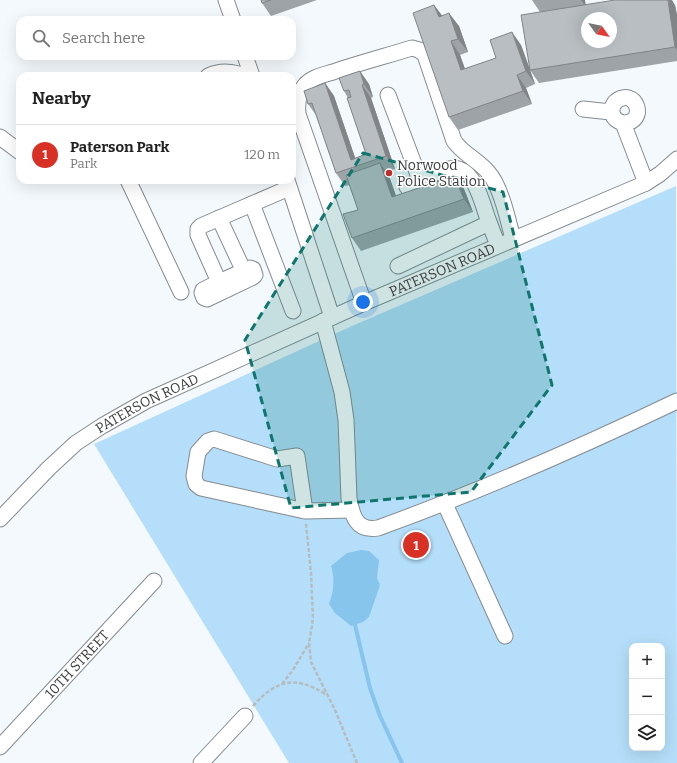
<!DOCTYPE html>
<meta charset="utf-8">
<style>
:root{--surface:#fff;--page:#f2f2f2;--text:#222;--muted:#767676;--line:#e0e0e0;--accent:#d93025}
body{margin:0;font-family:Bitter,serif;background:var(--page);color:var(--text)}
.controls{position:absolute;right:12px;bottom:12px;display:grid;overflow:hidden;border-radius:8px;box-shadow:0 4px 16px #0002}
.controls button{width:36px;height:36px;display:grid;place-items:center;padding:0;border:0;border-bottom:1px solid var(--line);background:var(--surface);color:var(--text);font:20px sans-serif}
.compass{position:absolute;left:581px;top:12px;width:36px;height:36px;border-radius:50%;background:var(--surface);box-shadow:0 4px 16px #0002;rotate:123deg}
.you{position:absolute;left:363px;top:302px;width:14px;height:14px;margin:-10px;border:3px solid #fff;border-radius:50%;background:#1a73e8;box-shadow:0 0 0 6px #1a73e833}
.badge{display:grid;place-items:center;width:26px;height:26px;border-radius:50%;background:var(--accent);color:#fff;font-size:13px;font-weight:700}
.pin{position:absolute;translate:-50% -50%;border:2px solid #fff;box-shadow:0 1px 4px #0006}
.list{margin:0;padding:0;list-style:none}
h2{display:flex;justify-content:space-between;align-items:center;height:52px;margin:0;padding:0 16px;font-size:17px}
h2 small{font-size:13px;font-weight:400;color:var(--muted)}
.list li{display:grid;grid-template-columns:26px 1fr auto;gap:12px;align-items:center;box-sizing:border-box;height:60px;padding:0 16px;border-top:1px solid var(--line)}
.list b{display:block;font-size:15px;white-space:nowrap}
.list p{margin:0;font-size:13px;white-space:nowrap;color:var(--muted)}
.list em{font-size:13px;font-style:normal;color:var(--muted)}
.icon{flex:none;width:22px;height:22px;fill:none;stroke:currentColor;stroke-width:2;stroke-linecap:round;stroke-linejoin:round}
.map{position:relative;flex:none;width:677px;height:763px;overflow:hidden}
.search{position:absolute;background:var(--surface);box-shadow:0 4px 16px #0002;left:16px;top:16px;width:280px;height:44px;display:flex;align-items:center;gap:10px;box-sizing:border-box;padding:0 14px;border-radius:12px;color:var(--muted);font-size:15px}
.panel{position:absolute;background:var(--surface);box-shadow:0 4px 16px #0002;left:16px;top:72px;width:280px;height:112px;border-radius:12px}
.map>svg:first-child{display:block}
</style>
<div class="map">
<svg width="677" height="763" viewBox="0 0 677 763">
<rect width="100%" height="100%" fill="#f3f9fd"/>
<path fill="#b4def9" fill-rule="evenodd" d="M676,186L677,763H289L94,444L352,326ZM632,646H662V748H632Z"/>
<path fill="#88c5ec" d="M361,550L369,551L379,560L377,578L380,585L369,617L363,622L351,626L335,613L329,604C334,591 335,579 331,566L347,553Z"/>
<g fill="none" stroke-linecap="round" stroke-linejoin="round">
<path stroke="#88c5ec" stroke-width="4" d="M355,625L370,688L380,716L402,763"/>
<g stroke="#868b8f" stroke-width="17">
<g id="minor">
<path d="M226,0L233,20"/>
<path d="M245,56L252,76"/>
<path d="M208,76C224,69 232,73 248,76"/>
<path d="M388,95L420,180"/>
<path d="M583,109L611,112"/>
<path d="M623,123C649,123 636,85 615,102C609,111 612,120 623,123L646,183"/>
<path d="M0,137L20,152"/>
<path d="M128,180L181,292"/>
<path d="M287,180L332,317"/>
<path d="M407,187C418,181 446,165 459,169C477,175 483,207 489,222C492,230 495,238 498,245"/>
<path d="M252,204L293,311"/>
<path d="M219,218L240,263"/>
<path d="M398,266L489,223"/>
<path d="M219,282L203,290L202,293L204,298L207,299L253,277L255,275L253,269L250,268L219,282L198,235V229L201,226L289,188"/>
<path d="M364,303L298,114C297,104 298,93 305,85C312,77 323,75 333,72C359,63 386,56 412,48L419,50L425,55L454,141C463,154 478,160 488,172C501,186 508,220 513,239"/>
<path d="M323,321L342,392L346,420L349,498C352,515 356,532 378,528C480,491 579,448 677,401"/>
<path d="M445,504L505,636"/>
<path d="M305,511L297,456L277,459L214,439L208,441L198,452L194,476L196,484L201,488L305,511L351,510"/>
<path id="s1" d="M0,519L49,468L76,443L102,426L146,401L364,303L646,183L660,174L677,159"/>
<path id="s2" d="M0,747L154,581"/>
<path d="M201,763L245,716"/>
</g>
</g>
<path stroke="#b7bcbf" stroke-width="2.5" stroke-dasharray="4 2" stroke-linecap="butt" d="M306,524L311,573L313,619L309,643L311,662L335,710L357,763
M282,684L293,670L309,643
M253,706C276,680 295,675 325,694"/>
<use href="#minor" stroke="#fff" stroke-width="15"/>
</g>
<path fill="#9ea3a7" d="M261,0H317L271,16L262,3Z
M532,0H585V5H675L677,15V61L539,83L530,70L535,84L526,88L532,104L458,130L449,117L434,5L442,16L459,26L468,52L460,55L465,69L496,58L521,45L530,69L540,12Z
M339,78L369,84L373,97L371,98L395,169L386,172L389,176L396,196L454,176L464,189L473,212L361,251L352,238L358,210L350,185L345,186L336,173L316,115L308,104L325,83L334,96L355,158L366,154L348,98L344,91Z"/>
<path fill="#818588" d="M581,0H585L586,7Z
M668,0H672L675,5L677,15V50L675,47Z
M434,5L444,18L439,17Z
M449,13L459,26L468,52L458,39Z
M512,32L521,45L535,84L526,71Z
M451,41L460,55L470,83L461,70Z
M360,71L369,84L373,97L364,84Z
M517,75L526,88L532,104L523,91Z
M325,83L334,96L358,166L351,160Z
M362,85L371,98L395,169L386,156Z
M380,163L389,176L401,210L392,197Z
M454,176L464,189L473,212L464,199Z"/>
<path fill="#b8bec2" stroke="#818588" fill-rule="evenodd" d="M261,0H271L262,3Z
M615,0H668L675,47L530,70L521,15ZM587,18H611V42H587Z
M434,5L439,17L449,13L458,39L451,41L461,70L496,58L490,40L512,32L526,71L517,75L523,91L449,117L413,13Z
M360,71L364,84L362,85L386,156L336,173L312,103L308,104L304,91L325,83L351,160L366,154L347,98L351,97L349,90L344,91L339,78Z
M380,163L392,197L454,176L464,199L352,238L343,214L358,210L346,175Z"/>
<path fill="#0f766e" fill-opacity="0.2" stroke="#0f766e" stroke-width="3" stroke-dasharray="8 5" stroke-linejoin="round" d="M363,153L503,192L552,385L471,492L291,508L245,340Z"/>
<circle fill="#bd2e2a" stroke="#fff" stroke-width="1.5" cx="389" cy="173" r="4"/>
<g text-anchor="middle" stroke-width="3" stroke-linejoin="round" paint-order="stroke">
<g font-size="14" fill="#3b3d3f" stroke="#fff" text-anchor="start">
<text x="397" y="170">Norwood<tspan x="397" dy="16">Police Station</tspan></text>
</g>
<g font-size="14" fill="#3b3d3f" stroke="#fff">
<text dy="5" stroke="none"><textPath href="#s1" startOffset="513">PATERSON ROAD</textPath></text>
<text dy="5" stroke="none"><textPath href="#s1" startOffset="189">PATERSON ROAD</textPath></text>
<text dy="5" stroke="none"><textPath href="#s2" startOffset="113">10TH STREET</textPath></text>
</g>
</g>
</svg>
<div class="controls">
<button>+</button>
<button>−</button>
<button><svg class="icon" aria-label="layers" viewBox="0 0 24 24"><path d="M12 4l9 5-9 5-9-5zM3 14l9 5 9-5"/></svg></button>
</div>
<svg class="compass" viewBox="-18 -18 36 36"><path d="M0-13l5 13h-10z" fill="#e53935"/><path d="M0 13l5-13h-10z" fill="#767676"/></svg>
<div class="you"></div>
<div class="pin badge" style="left:416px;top:545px">1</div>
<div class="search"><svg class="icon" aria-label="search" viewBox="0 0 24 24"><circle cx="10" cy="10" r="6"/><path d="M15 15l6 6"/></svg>Search here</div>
<section class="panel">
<h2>Nearby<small></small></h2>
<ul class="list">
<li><span class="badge">1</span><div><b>Paterson Park</b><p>Park</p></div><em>120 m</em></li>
</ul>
</section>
</div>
